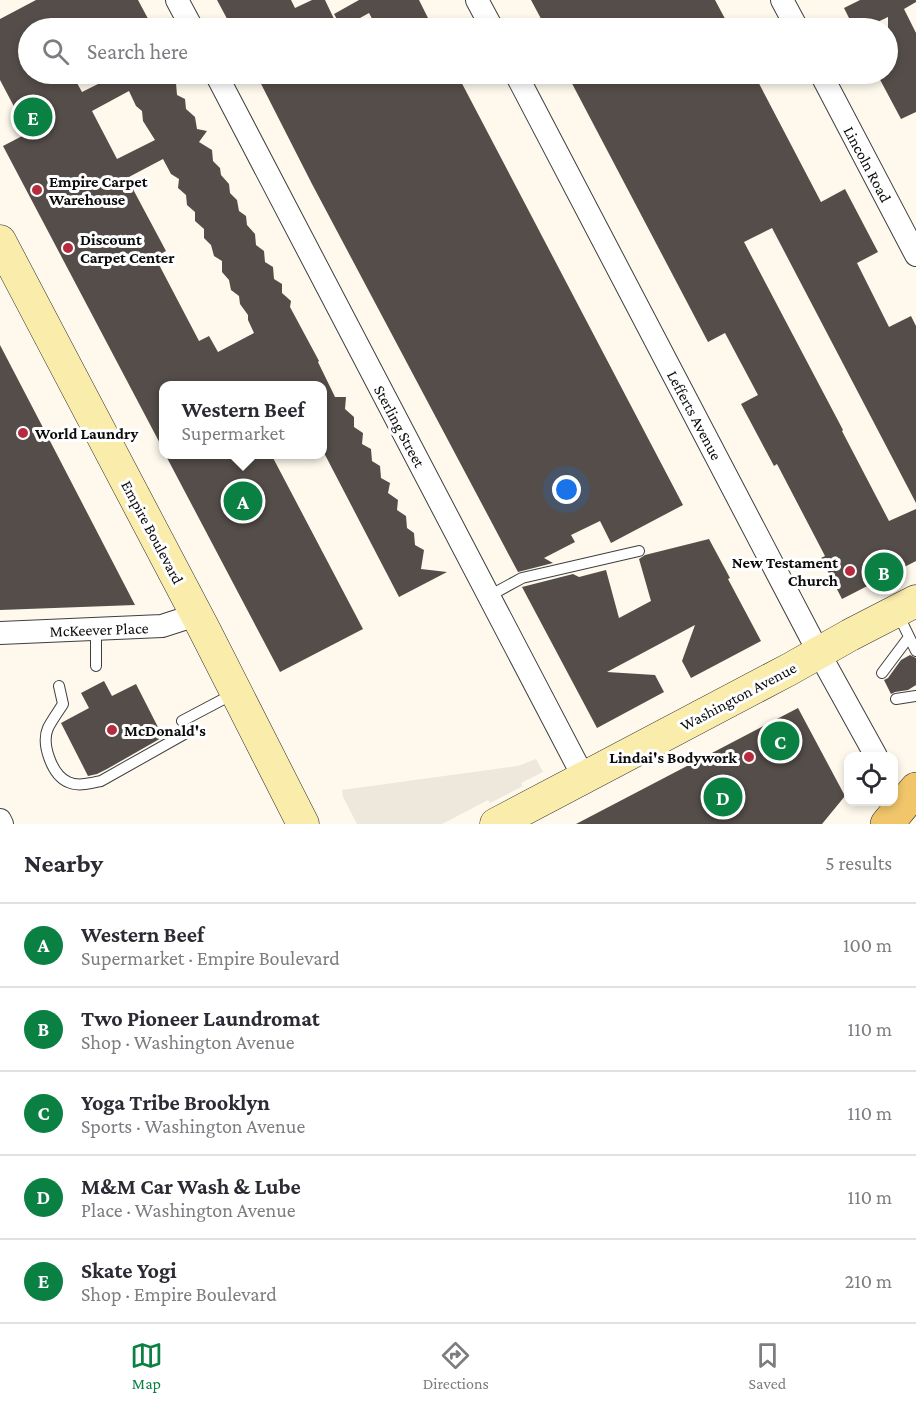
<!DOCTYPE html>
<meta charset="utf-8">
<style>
:root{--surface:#fff;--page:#f2f2f3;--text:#2b2b33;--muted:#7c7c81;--line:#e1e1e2;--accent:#0b8043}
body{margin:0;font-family:"Crimson Pro",serif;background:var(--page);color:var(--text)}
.controls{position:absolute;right:18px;bottom:18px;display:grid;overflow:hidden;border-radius:12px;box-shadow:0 3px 9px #0003}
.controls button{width:54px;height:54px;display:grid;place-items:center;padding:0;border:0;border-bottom:2px solid var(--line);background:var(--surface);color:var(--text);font:30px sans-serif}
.you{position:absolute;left:567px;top:490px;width:21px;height:21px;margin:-15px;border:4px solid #fff;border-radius:50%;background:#1a73e8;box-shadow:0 0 0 9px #1a73e833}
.badge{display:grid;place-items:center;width:39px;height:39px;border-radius:50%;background:var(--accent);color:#fff;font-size:20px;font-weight:700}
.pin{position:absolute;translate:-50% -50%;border:3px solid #fff;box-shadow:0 2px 6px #0006}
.popup{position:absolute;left:159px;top:381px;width:168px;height:78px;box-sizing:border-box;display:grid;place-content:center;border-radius:12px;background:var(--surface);filter:drop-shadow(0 2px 4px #0005);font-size:20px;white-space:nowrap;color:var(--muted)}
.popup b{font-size:22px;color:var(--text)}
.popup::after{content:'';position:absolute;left:50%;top:100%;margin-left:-12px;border:12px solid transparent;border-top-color:var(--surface)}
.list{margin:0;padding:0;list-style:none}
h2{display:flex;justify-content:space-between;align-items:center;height:78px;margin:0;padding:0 24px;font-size:26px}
h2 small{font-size:20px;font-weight:400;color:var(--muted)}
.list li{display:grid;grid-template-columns:39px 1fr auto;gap:18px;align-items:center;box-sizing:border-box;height:84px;padding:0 24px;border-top:2px solid var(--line)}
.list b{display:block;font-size:22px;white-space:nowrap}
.list p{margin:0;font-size:20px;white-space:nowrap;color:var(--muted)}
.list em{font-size:20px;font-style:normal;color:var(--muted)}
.icon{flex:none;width:33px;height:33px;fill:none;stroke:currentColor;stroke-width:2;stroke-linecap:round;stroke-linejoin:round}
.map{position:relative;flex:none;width:916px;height:824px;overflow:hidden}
.search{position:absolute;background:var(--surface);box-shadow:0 3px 9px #0003;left:18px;right:18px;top:18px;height:66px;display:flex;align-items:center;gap:15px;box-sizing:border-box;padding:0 21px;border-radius:33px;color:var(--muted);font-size:22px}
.sheet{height:498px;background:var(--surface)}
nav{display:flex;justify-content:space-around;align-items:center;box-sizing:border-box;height:84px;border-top:2px solid var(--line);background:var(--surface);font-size:16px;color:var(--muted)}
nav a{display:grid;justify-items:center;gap:3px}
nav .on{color:var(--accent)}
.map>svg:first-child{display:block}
</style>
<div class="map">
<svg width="916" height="824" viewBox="0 0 916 824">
<rect width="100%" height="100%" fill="#fef9ec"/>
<path fill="#ede7dc" d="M536,759L543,772L521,783L523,786L490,803L488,800L442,824H357L343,797L342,790L518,766Z"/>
<path fill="#544d49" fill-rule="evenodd" d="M36,0H138L153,28H28V74H72L82,92L118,74H162L176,83L177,95L185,99L186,109L195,117L197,129L207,131L199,142L212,150L213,161L220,168L221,175L229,184L230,193L237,200L239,211L246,216L247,225L255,234L256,245L264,251L265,262L273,267L274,279L282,284V293L291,301L290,307L319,361L318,362L335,397H346L345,409L354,417V427L363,433L362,444L371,449L372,461L380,466L381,478L390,483L388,493L398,500L397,510L406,516L407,528L414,533L415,545L424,550L421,569L447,572L399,597L322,449V386H164V451L3,146L28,133L0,80V19ZM129,91L136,106L142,111L143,121L155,140L117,159L92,111ZM163,159L171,174L179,179L178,188L186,195L187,205L195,212V221L204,229V238L211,245L214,256L222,261V272L229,280L231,290L239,296L240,304L248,315V320L254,333L218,352L209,336L199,341L155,257L166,251L127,178Z
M217,0H291L295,8L312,0H325L336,23L326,28H232Z
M359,0H419L433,28H377L369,13L342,28L334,14Z
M531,0H715L730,28H598L593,18L575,28H546Z
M860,0H916V2L904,9L916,33V112L901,119L877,74H888V17L865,28H854L844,8Z
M256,74H457L683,505L611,543L600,521L571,535L575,542L544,558L553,563L518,572L312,184Z
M567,74H754L821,202L845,189L878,252L857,263L889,327L911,316L916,326V503L772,228L744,242L843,430L842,431L889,521L916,509V561L842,599L821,558L825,556L777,464L774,466L741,404L758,395L725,333L708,342Z
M0,345L50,441L135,605L0,610Z
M165,454H271L363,629L280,672Z
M709,539L730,578L728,579L761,641L691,678L682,661L695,625L607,672L655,675L664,692L597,728L522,587L573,574L579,577L606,570L619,618L651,601L639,559L645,555Z
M910,655L916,658V685L908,690L895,692L891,694L884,680L888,678L901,660Z
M104,681L112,696L136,684L163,737L107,769L97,774L88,776L61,723L89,708L81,693Z
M798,708L845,796L822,824H576Z"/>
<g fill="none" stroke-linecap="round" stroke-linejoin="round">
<g stroke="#3f3f3f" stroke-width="12">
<path id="service" d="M489,596L522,578L639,551
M898,614L916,651
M96,629V666
M882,673L909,637
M59,686L63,704C58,712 52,720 48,728C41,744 52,775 68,782C78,787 91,783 101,781L188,732
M896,699L916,696
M182,721L235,693"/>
</g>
<g stroke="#3f3f3f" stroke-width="24">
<path id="minor" d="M177,0L192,28
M477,0L492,28
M782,0L797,28
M216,74L584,778
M516,74L819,653L876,756
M821,74L916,255
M0,633L162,626L196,615
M0,820L2,824"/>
</g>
<g stroke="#2e2e2e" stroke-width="33">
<path id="secondary" d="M0,241L204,629L303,824
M496,824L790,669L850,635L916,601"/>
</g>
<g stroke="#1d1d1d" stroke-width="34">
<path id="primary" d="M887,824L916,789"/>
</g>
<use href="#service" stroke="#fff" stroke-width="10"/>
<use href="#minor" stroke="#fff" stroke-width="22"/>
<use href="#secondary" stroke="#faecab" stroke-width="32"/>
<use href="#primary" stroke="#f1c66a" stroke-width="33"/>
</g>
<g fill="#b42c3d" stroke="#fff" stroke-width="2">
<circle cx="37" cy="190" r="6"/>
<circle cx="68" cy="248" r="6"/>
<circle cx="23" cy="433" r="6"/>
<circle cx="850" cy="571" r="6"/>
<circle cx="112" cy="730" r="6"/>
<circle cx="749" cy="757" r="6"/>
</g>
<g text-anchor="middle" stroke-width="6" stroke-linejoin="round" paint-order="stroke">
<g font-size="16" fill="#0c0c0c" stroke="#fff">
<text transform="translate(868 164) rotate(62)" y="6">Lincoln Road</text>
<text transform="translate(695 415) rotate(62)" y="6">Lefferts Avenue</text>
<text transform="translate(400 426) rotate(62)" y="6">Sterling Street</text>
<text transform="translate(153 532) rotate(62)" y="6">Empire Boulevard</text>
<text transform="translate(99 629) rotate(-2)" y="6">McKeever Place</text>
<text transform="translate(738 696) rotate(-28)" y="6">Washington Avenue</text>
</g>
<g font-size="16" font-weight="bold" fill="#0c0c0c" stroke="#fff" text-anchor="start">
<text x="49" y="187">Empire Carpet<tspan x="49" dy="18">Warehouse</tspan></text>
<text x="80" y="245">Discount<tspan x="80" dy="18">Carpet Center</tspan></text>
<text x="35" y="439">World Laundry</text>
<text x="838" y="568" text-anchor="end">New Testament<tspan x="838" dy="18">Church</tspan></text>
<text x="124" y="736">McDonald's</text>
<text x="737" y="763" text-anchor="end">Lindai's Bodywork</text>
</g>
</g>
</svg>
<div class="controls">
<button><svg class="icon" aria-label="locate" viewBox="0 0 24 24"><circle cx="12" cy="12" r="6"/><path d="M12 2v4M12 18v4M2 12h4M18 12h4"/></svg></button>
</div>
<div class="you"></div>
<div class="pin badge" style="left:243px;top:501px">A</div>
<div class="popup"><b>Western Beef</b>Supermarket</div>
<div class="pin badge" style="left:884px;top:572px">B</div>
<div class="pin badge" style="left:780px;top:741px">C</div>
<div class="pin badge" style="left:723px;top:797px">D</div>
<div class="pin badge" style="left:33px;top:117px">E</div>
<div class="search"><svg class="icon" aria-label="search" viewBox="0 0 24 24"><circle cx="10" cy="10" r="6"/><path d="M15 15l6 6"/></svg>Search here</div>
</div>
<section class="sheet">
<h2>Nearby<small>5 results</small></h2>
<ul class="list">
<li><span class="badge">A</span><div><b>Western Beef</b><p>Supermarket · Empire Boulevard</p></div><em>100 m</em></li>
<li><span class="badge">B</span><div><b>Two Pioneer Laundromat</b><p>Shop · Washington Avenue</p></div><em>110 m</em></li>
<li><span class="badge">C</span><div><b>Yoga Tribe Brooklyn</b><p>Sports · Washington Avenue</p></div><em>110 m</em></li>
<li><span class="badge">D</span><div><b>M&amp;M Car Wash &amp; Lube</b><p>Place · Washington Avenue</p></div><em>110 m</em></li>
<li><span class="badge">E</span><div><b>Skate Yogi</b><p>Shop · Empire Boulevard</p></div><em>210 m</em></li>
</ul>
</section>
<nav>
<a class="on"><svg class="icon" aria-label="map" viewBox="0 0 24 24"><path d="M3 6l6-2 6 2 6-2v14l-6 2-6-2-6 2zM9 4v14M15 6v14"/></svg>Map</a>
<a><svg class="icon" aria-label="directions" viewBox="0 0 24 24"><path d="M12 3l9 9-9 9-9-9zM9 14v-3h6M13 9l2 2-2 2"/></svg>Directions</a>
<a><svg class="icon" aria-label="saved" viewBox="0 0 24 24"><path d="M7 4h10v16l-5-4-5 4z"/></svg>Saved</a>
</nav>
